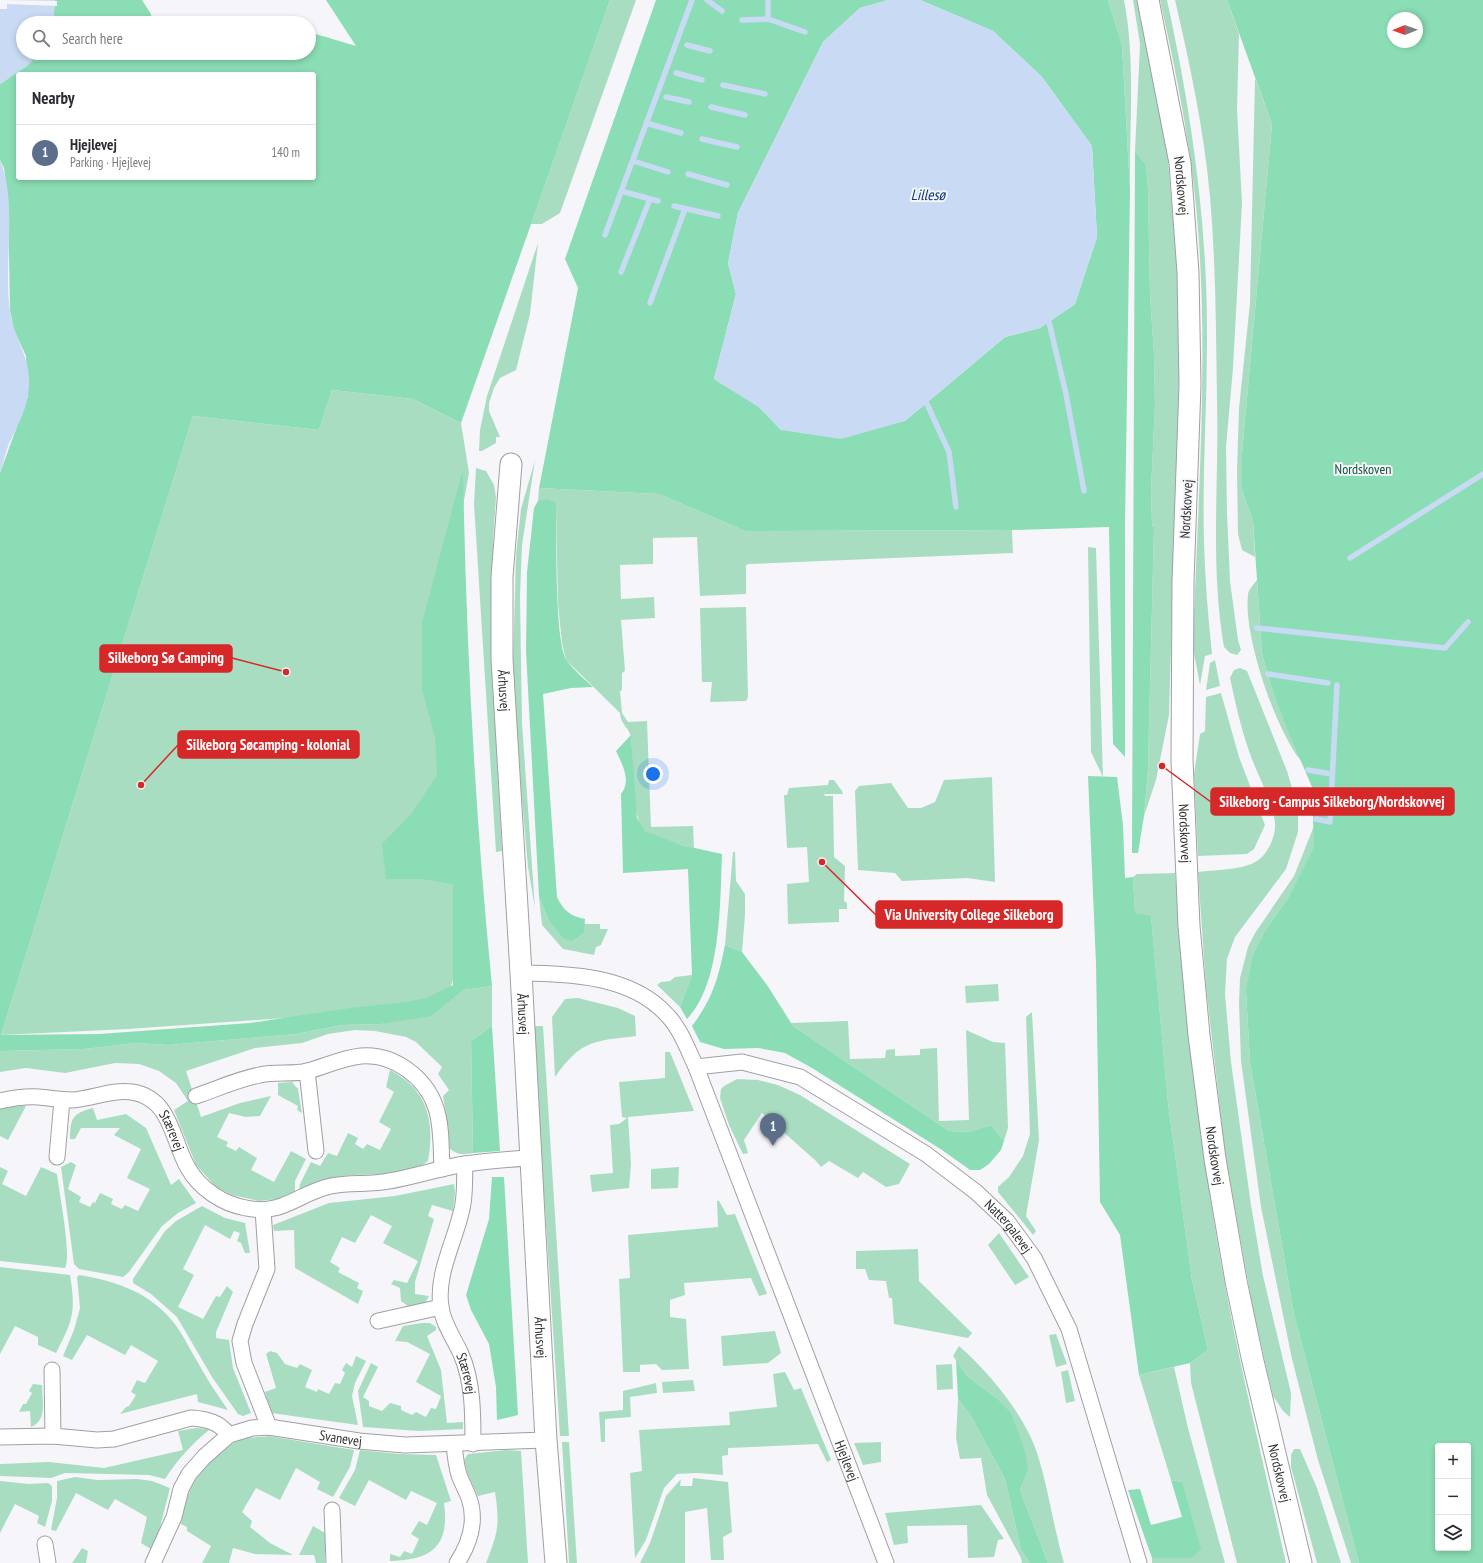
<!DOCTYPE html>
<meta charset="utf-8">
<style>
:root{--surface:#fff;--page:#f2f2f3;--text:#2b2b33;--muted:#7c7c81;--line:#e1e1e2;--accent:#7c3aed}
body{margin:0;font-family:"PT Sans Narrow",sans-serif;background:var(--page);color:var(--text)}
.controls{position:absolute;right:12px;bottom:12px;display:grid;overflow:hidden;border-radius:4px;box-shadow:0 2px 6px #0003}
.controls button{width:36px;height:36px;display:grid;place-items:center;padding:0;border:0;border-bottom:1px solid var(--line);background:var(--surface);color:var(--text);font:20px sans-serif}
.compass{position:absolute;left:1387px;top:12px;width:36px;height:36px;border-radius:50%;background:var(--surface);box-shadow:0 2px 6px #0003;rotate:269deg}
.you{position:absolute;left:653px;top:774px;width:14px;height:14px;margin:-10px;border:3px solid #fff;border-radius:50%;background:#1a73e8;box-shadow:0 0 0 6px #1a73e833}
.badge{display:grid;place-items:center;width:26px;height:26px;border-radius:50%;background:var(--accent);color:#fff;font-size:13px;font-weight:700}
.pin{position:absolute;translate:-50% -33px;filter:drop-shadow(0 1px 2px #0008)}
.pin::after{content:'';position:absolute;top:21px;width:14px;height:12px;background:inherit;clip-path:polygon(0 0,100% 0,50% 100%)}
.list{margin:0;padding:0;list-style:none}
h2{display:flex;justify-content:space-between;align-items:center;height:52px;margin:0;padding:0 16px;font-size:17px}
h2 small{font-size:13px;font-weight:400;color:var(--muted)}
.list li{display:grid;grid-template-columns:26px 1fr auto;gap:12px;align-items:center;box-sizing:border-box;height:56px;padding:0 16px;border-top:1px solid var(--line)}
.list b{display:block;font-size:15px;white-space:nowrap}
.list p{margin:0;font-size:13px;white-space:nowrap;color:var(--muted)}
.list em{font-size:13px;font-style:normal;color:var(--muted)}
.icon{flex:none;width:22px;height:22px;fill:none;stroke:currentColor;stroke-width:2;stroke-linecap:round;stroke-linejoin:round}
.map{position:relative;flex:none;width:1483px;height:1563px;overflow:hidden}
.search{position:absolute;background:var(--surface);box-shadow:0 2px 6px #0003;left:16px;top:16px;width:300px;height:44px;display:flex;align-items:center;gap:10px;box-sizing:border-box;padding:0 14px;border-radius:22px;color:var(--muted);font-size:15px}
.panel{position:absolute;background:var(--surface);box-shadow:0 2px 6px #0003;left:16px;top:72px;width:300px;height:108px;border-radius:4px}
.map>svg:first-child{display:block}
</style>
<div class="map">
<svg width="1483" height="1563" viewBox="0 0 1483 1563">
<rect width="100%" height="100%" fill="#f6f6fa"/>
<path fill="#a9ddc2" d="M610,0H636L560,213L542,224H531Z
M1108,0H1124C1136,62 1129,127 1130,190L1122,45Z
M1133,0H1139L1168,160L1179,289V375L1169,715L1156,780L1144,816L1148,769L1154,527L1152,525L1151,491L1155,405L1154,354L1150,294L1148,188L1146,165L1135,151L1140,44Z
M1160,0H1167C1192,114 1208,227 1207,344C1207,410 1202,476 1204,542C1205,579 1208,617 1212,654L1205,656L1200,685L1193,648C1197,513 1208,377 1199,242C1194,161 1178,80 1160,0Z
M1175,0H1227L1239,34L1237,109L1242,203L1233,368L1226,447L1227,513L1230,581L1238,640L1241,650L1237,655L1230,653L1224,647C1210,566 1219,485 1217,403C1216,334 1216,265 1210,197C1204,130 1190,65 1175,0Z
M1255,78L1272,124L1242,453V490L1253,521L1255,557L1242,550L1238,534L1237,470L1239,408L1250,303Z
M538,243L530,314L516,370L500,378L494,388L489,403V411L500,437H496V443L482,451H479L480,430L487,396Z
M332,390L413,399L461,423L469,473L461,517L457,971L442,1007L464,990L492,986V1026L471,1041L473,1153C463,1155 457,1155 449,1148L446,1113L443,1096L449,1090L438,1074L442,1067L416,1042L406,1037L375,1031L355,1030L328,1034L302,1043L255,1048L186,1071L201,1117L240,1103L271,1096L260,1116L246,1117L229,1113L217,1137L228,1142L226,1146L236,1151L239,1147L257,1158L251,1170L274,1182L291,1151L306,1159L295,1181V1191L292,1194L278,1199L259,1201L232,1195L215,1186L196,1165L174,1110L188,1101L176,1083L159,1071L139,1064L115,1063L65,1073L26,1068L0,1072V1051L84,1049L136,1043L168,1045L296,1034L342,1025L381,1024L441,1007L128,1029L1,1035L193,416L319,430Z
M535,460L522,545L520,596L522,723L535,908L528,867L518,756L513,664L516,555L521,509Z
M476,468L486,471L494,485L496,497L493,541L492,658L502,851L496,852L474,504Z
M539,488L659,494L745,531L1012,530L1013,553L749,564L746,565V594L700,596L697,537L653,538V564L620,565L621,599L654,597L655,618L621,620L625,671L622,673V690L620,691L622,713L628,722L647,721L651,827L693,826L694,848C684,846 652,837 645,831C630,817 634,759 631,738C630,728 620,724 620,713L566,660L562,643L558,604L556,503L538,501Z
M1088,547L1096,548L1103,777L1091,752Z
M1257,580L1262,653L1269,680L1301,761C1276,731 1243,635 1248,595C1248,590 1254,584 1257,580Z
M746,607L748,697L746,701L710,702L712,682H702L700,608Z
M1215,660L1220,686L1206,690L1210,663Z
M1240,668L1247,671L1287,771L1298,808V832L1286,869L1235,937L1227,959L1225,994L1231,1062L1251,1205L1263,1276L1291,1393L1290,1417L1283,1411L1273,1396L1253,1310L1225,1152L1206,987L1198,872C1213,870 1241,870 1255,862C1267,856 1276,837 1275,823C1272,799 1257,775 1249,751C1241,728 1235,702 1230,678L1234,670Z
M1221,693L1239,757L1265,825L1254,849L1247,854L1198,856L1194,774L1200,734L1205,731L1206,697Z
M992,777L995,882L967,878L902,881L895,873L858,870L855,791L859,786L891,783L908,808H921L935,802L944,780Z
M829,780H834L842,791L843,794H824L825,796H833L834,857L845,866L844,901L847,903V909H839V922L788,924L787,884L809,882L807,847L787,848L784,795H787L789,788L828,785Z
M1314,826V848L1288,898L1267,928L1246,991L1250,1062L1294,1314L1359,1563H1351L1318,1460L1292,1359L1261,1207L1241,1061L1239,1003L1240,978L1248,947L1255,933L1294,876Z
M733,852H735L736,881L745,894V915L742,952L725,945Z
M1175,873C1184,988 1195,1102 1213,1215C1231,1332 1260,1448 1286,1563H1237L1191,1383L1190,1363L1208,1350L1192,1280L1168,1103L1151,917L1135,913L1133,877L1137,874Z
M539,897L548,919L573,941L584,933V924H600V929H608L601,945L596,947L594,955L563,949L542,925Z
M692,975L680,1007L657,985L661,982L670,981L675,977Z
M998,984L999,1001L966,1003L965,986Z
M578,998L618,1008L635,1016L636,1036C594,1041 581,1040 555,1077L552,1017L565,999Z
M1032,1012L1039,1140L1026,1216L1036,1231L1033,1235L998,1192V1187L1009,1177L1023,1156L1030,1134L1026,1017Z
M848,1021L850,1059L885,1058L886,1050L895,1049V1056L920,1055V1049L937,1048L939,1121L969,1120L966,1030L993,1042L1005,1043L1008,1128L1004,1141L991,1125L969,1132L949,1131L793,1026L791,1023Z
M533,1026H543L569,1436H560Z
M665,1052H670L694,1111L628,1117L631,1164L629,1188L592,1192L590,1175L613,1173L610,1125L619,1124L627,1118L622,1117L619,1082L665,1078Z
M390,1070C428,1090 435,1121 428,1161C405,1180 370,1172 343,1176C327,1178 314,1184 299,1191L300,1184L311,1162L320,1166L328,1153L337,1156L348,1133L358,1138L355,1144L363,1149L367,1144L380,1150L391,1129L379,1122L394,1092L386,1087Z
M737,1079L758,1080L778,1085L800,1095L910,1164L899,1184L886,1187L863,1172L858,1178L829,1161L821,1167L816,1161L762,1113L744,1140L748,1153L743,1154L729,1125L720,1098L721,1089L724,1086Z
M292,1082L298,1089L302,1113L297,1110L298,1106L278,1095V1083Z
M12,1106H26L8,1140L0,1136V1109Z
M93,1108L97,1120L126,1114L146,1128L171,1185L179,1179L196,1203L178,1213L162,1226L129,1272L123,1277L79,1269L74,1264L61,1167L71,1162L76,1165L68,1189L81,1197L79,1202L90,1207L93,1202L95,1203L100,1193L113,1199L111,1204L122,1209L125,1205L138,1211L150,1189L127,1178L141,1149L114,1135L120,1128H81L75,1139H70C70,1118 73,1113 93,1108Z
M0,1167L8,1171L2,1184L26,1196L41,1167L57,1174C59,1192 72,1256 65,1268L0,1261Z
M679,1167L678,1188L651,1189V1169Z
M454,1184L455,1193L453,1211L432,1205L428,1216L434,1219L415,1282V1294L429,1296L424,1305L409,1307L401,1301L400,1288L391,1284L394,1280L407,1283L418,1261L383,1243L392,1226L371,1215L355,1243L342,1237L330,1262L340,1268L338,1272L359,1283L357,1288L363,1291L358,1304L295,1268L294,1230L274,1231L273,1225L329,1203L395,1196Z
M717,1201H719L727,1215L735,1214L767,1294L759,1296L751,1278L684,1283L685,1295L670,1300V1317L686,1319L689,1369L662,1370L656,1364L640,1365V1372H623L619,1279L630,1278L628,1235L718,1227Z
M202,1206L225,1218L245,1223L250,1253H245L241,1243L237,1241L240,1233L234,1231L230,1239L205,1225L183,1269L194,1275L178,1307L203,1319L216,1296L220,1297L227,1286L233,1292L216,1332V1338L229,1340L233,1368L251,1413L243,1416L238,1414L212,1377L177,1317L151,1294L133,1283V1279L165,1231L176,1221Z
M999,1233L1029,1277L1015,1285L988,1245Z
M918,1249L919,1281L972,1333L968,1338L894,1324L892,1298H889L886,1281L869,1280L865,1269H856V1251Z
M0,1267L70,1275C76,1312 73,1320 56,1353L38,1345V1337L15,1326L0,1354Z
M79,1275C112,1280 146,1291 169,1317C181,1330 188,1346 197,1361C206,1378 217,1394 228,1410L198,1402L197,1394L120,1414L126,1407L129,1406L136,1395L131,1392L137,1380L145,1383L158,1361L131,1345L125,1355L87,1335L72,1360L63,1356L74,1330L80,1308L77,1277Z
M422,1323H430L436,1327V1330L427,1336L441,1370L447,1423L463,1422V1429L419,1431L363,1427L358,1391L371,1363L378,1367L363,1397L369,1401V1406L382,1411L390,1403L401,1406V1410L412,1415L416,1412L426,1417L431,1408L436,1409L441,1396L416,1382L430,1354L407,1342L395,1341L403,1326Z
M775,1331L781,1353L768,1363L723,1366L721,1336Z
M1056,1334L1067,1364L1056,1367L1049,1335Z
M959,1346C990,1373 1028,1419 1039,1459C1049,1493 1054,1529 1064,1563H1048L1020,1490L1028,1471L995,1397L967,1376L953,1356Z
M270,1351L277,1353L285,1364L297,1368L300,1364L312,1370L305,1387L317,1392L318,1389L329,1394L335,1383L340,1384L345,1373L342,1370L346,1363L352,1367L356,1356L366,1361L355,1383L352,1396L358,1425L271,1413L265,1392L276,1388L266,1354Z
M952,1364L953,1389L937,1390L936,1365Z
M1174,1367L1188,1428L1225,1563H1152V1558H1192L1182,1482L1171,1480L1139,1375Z
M1068,1370L1075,1401L1066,1403L1061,1372Z
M785,1372L794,1390L801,1388L831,1460L827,1462L818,1444L728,1448V1455L722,1456L723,1475L698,1473L677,1474L664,1488L646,1540L635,1558L630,1473L642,1471L639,1430L730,1425L729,1412L777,1407L773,1374Z
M693,1380L695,1391L663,1393L662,1382Z
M656,1383L657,1393L630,1397L631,1417L605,1419V1442H601L599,1412L623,1410V1391Z
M33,1384L42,1385C42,1400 48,1420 31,1427L30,1411L19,1412L23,1404H26L32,1393L29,1391Z
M958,1399L970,1414L1005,1479L1021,1550L1030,1563H1022L1021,1558L987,1495L981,1458L960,1459L956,1438Z
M196,1428L210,1429C192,1444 178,1459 165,1479L149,1475L109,1474L65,1473L51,1478L0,1476V1464L49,1462L104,1468L183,1450L178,1431Z
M269,1436L354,1450L350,1467L333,1497L317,1489L320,1482L296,1468L280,1500L256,1488L242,1512L252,1521L250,1527L270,1543L293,1555L255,1554L233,1548L229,1563H202L211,1546L187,1531V1527L181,1524C185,1487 209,1448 247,1438C254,1437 262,1437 269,1436Z
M562,1442H569L577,1563H569Z
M881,1442V1462L863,1465L854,1443Z
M1294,1449H1300L1317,1488L1341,1563H1317L1291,1467V1455Z
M360,1450L400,1454L436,1455L451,1501L444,1503C450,1547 431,1560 390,1561V1554L400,1557L404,1551L412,1554L419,1539L411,1534L419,1521L427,1525L437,1503L411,1491L406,1500L369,1480L355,1506L339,1498L355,1470Z
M507,1450L521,1451L528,1563H486C498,1532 500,1526 495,1492L478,1496L468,1475L464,1460L468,1454Z
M75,1477L97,1480L137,1479L152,1481L170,1488L154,1551L141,1543L147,1517L115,1499L108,1510L76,1493L56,1531L51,1530L57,1498V1481Z
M693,1478L728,1482L732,1532L723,1537L724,1560H711L707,1508L685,1512V1563H640L650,1543L666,1496L681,1479L680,1486H692Z
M0,1481L29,1484L48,1483L52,1486V1501L45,1527L37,1523L39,1516L15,1504L0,1533Z
M981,1505L1004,1539L998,1540L994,1557L968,1558L967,1525L907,1526L908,1543L894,1545L885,1513Z
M313,1526L325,1533V1563H316L314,1555H299Z
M82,1548L88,1551L86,1563H72Z"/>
<path fill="#8bddb5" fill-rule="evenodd" d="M55,0H142L151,14L152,23H53Z
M326,0H610L461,423L413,399L332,390L319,430L193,416L1,1035L99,1034L250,1023L350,1008L406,1002L426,998L453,985V884L422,879H386L382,844L412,813L437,775L435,738L422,689V623L463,469C466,642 475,814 492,986L464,990L431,1016L381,1024L342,1025L296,1034L168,1045L136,1043L84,1049L0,1051V473L28,396L26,356L14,330L10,310L8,197L4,168L0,160V84L28,65L38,53H309V32L356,46ZM18,74H314V178H18Z
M656,0H888L860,8L823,42L738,213L728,263L736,294L714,379L759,407L781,430L905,421L1005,337L1040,328L1075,304L1097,237L1092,146L1042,77L993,31L920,0H1108L1122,45L1130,190L1125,526V757L1113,744L1109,527L1012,530L745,531L659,494L539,488L578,288L565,259Z
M1227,0H1483V1563H1359L1294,1314L1250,1062L1246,991L1253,955L1267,928L1288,898L1314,847L1312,787L1288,731L1269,680L1262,653L1253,521L1242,490V453L1272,124ZM1393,18H1417V42H1393ZM1438,1446H1468V1548H1438Z
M1135,151L1146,165L1148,188L1150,294L1154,354L1155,405L1151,491L1152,525L1154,527L1148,769L1144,816L1138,853H1132Z
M547,499L556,503C557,531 554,643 567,661C574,670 584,679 593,687L571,688L543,694L557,897C563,910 570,916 585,919L584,933L573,941L563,938L548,919L539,897L526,651L527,572L534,508L538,501Z
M631,735L637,818L645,831L681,845L722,854C720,901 722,983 687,1019L680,1007L692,975L688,869L623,873L621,794C632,781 622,764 616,751Z
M1088,776L1117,777L1123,825L1125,878L1133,877L1135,913L1151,916L1168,1103L1192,1280L1208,1350L1190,1363L1139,1375L1120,1235L1100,1202L1096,964Z
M725,945L742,952L767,985L793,1026L949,1131L969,1132L991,1125L1004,1141L1001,1150L989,1164L980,1170H970L942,1150L812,1068L785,1053L758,1048L724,1049L700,1042L692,1026C713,998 718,979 725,945Z
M492,1026L500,1151L473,1153L471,1041Z
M492,1177H504L518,1415L497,1420L496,1387L489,1344L471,1310L466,1295L489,1219Z
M956,1360L967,1376L995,1397L1011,1413L1025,1451L1028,1471L1020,1490L1048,1563H1030L1021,1550L1005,1479L970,1414L958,1399Z
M1171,1480L1182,1482L1201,1549L1192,1558H1152L1128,1490L1140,1489L1151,1525L1182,1517Z"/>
<path fill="#c9daf4" d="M0,0H55L53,23H23V53H38L28,65L0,84Z
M888,0H920L993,31L1042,77L1092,146L1097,237L1075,304L1040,328L1005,337L905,421L841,439L781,430L759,407L714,379L736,294L728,263L738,213L823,42L860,8Z
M0,160C18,203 3,264 10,311C15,344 34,359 28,395C25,414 15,430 8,446C5,455 3,464 0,473Z"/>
<path fill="#f6f6fa" d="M0,0L57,1V6L7,4V9H0Z"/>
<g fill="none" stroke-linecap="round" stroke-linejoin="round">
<path stroke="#c9daf4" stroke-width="5.5" d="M707,0L722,11
M768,0V19
M742,20L768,19L805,32
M687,45L710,51
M676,73L702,80
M723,85L765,94
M666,97L689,102
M711,107L745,115
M646,123L681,133
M702,139L737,147
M633,161L668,172
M688,174L727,185
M621,191L658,201
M674,206L718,216
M605,235L692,0
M621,272L650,199
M650,303L685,209
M1049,322L1066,394L1084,491
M927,404L949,452L956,507
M1350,558L1483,474
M1257,628L1445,648L1468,622
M1268,674L1328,683
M1308,770L1331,774
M1316,819L1330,822L1337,685"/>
<g stroke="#a0a0a3" stroke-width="17">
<g id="street">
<path id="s1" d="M521,973C571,974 632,975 668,1016C681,1030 688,1050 696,1067L886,1563"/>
<path id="s2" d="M696,1067L742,1062L800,1077L926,1154L976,1192L1007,1221L1034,1258L1069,1329L1139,1563"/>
<path d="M307,1071L316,1151"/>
<path d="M196,1096C217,1089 238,1079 260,1075C275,1071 293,1075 308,1071C326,1066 342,1058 361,1056C394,1053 426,1078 436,1108C442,1127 441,1149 442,1169"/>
<path id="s3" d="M0,1101C13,1098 26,1096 39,1097C50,1098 61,1100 72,1100C92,1099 112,1089 132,1092C171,1098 172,1140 188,1168C200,1189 223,1204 246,1208C283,1216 298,1193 331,1186C350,1182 370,1185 389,1181C414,1177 439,1168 465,1164C487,1161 509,1159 531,1158"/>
<path d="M57,1157L62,1100"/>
<path id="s4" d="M465,1164C464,1180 466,1197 461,1213C454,1243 436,1275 441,1307C443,1324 454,1338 461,1354C473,1381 473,1414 473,1444"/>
<path d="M263,1210L267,1269L245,1324L240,1341L244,1363L269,1427"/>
<path d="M378,1321L441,1307"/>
<path d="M52,1370L53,1436"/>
<path d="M0,1437L53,1436L97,1440L114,1439L191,1418C207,1419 219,1422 229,1435"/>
<path d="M454,1444C455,1455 456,1465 459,1475C462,1483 466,1490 469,1498C477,1521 470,1543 457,1563"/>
<path d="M332,1510L334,1563"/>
<path d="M45,1544L48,1563"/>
<path id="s5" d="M153,1563L174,1517L181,1489L189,1474L204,1457L229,1435L252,1428L269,1427L359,1441L405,1445L546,1440"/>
</g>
</g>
<g stroke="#a0a0a3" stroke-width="23">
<g id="secondary">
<path id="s6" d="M1148,0L1180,163L1188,273L1190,385L1183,581L1182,760L1189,926L1199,1035L1215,1159L1236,1281L1252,1357L1301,1563"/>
<path id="s7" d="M511,464L502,577V659L521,973L546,1440L556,1563"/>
</g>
</g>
<use href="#street" stroke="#fff" stroke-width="15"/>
<use href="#secondary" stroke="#fff" stroke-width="21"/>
</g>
<g text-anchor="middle" stroke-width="4" stroke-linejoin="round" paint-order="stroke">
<g font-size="14" fill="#313132" stroke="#f6f6fa">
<text dy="5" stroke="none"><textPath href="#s6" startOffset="189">Nordskovvej</textPath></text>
<text transform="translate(1186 509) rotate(-87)" y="5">Nordskovvej</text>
<text dy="5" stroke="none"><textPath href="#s7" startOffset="227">Århusvej</textPath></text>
<text dy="5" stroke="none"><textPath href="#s6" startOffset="837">Nordskovvej</textPath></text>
<text dy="5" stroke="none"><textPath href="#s7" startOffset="551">Århusvej</textPath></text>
<text dy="5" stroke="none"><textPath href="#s3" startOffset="192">Stærevej</textPath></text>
<text dy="5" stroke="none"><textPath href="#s6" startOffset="1161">Nordskovvej</textPath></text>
<text dy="5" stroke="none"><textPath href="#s2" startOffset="364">Nattergalevej</textPath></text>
<text dy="5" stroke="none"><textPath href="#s7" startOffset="875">Århusvej</textPath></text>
<text dy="5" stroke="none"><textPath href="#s4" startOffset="218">Stærevej</textPath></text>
<text dy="5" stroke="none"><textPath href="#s5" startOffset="266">Svanevej</textPath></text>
<text dy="5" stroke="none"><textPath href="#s1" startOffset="638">Hjejlevej</textPath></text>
<text dy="5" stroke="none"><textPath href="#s6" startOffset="1485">Nordskovvej</textPath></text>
</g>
<g font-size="14" fill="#125339" stroke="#f6f6fa">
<text x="1363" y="474">Nordskoven</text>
</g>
<g font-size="15" font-style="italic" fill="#07397f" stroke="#f6f6fa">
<text x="928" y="200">Lillesø</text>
</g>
</g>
<path fill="none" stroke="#d62828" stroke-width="1.5" d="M286 672L232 658M141 785L178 745M1162 766L1211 802M822 862L876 915"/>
<g fill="#d62828" stroke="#f6f6fa" stroke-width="1.5">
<circle cx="286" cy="672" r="4"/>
<circle cx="141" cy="785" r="4"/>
<circle cx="1162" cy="766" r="4"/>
<circle cx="822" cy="862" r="4"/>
</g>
<g fill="#d62828" stroke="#d62828" stroke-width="1.5">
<rect x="100" y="645" width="132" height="27" rx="4"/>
<rect x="178" y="731" width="181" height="27" rx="4"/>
<rect x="1211" y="788" width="243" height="27" rx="4"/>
<rect x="876" y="901" width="186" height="27" rx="4"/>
</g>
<g font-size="15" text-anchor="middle" font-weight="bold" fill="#fff">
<text x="166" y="663">Silkeborg Sø Camping</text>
<text x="268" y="750">Silkeborg Søcamping - kolonial</text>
<text x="1332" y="807">Silkeborg - Campus Silkeborg/Nordskovvej</text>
<text x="969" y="920">Via University College Silkeborg</text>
</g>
</svg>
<div class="controls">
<button>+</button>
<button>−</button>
<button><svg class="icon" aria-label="layers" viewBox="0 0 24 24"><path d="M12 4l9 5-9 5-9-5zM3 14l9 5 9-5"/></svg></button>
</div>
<svg class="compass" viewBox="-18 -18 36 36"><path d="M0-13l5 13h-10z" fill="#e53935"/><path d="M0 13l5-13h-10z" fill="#7c7c81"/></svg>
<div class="you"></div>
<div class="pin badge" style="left:773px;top:1146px;background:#5c6f8a">1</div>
<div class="search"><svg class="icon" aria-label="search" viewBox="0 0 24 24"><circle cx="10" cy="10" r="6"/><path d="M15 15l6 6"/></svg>Search here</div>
<section class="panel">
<h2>Nearby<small></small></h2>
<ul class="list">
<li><span class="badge" style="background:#5c6f8a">1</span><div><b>Hjejlevej</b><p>Parking · Hjejlevej</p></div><em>140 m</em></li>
</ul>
</section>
</div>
